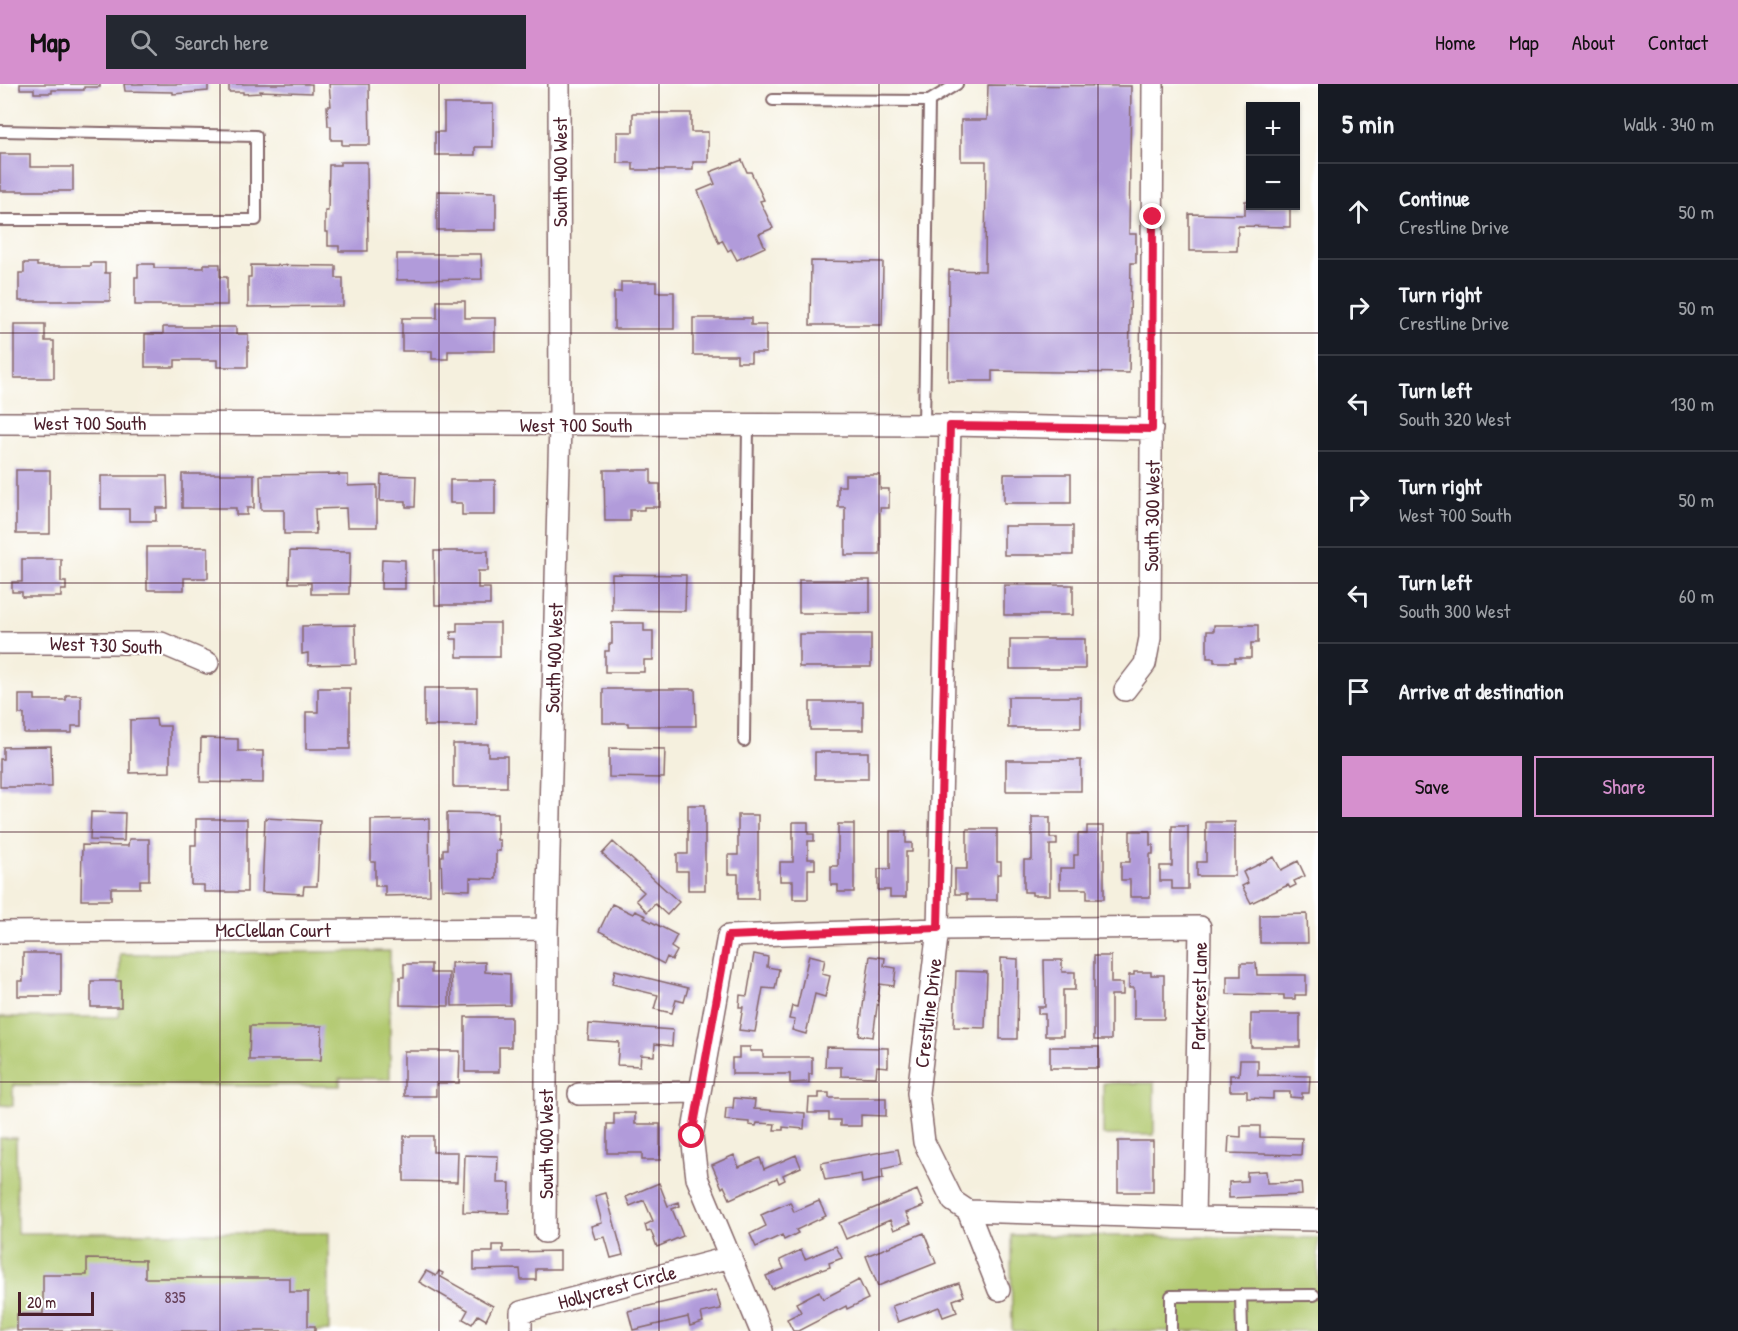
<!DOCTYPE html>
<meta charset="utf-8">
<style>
:root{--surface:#171b24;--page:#242831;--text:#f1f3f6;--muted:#9ea1a6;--line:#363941;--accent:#d690ce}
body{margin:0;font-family:"Patrick Hand",sans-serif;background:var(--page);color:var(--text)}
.controls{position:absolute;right:18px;top:18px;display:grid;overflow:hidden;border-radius:0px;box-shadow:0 2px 4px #0004}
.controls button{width:54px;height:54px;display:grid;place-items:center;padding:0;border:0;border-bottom:2px solid var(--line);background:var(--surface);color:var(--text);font:30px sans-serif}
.scale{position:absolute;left:18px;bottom:15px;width:76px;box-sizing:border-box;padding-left:6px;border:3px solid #4a1f2b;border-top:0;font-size:16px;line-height:21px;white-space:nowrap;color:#4a1f2b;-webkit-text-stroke:4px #fff;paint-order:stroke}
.stop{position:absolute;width:18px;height:18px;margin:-14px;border:4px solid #e11d48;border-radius:50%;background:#fff}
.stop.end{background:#e11d48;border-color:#fff;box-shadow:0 2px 6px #0008}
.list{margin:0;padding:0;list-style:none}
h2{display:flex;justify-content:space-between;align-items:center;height:78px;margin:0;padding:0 24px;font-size:26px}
h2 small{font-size:20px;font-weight:400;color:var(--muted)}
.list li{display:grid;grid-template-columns:39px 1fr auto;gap:18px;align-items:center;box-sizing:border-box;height:96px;padding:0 24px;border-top:2px solid var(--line)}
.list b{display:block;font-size:22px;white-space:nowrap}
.list p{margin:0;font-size:20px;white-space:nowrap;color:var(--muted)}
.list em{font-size:20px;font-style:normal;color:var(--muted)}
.actions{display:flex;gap:12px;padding:18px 24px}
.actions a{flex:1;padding:14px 0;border:2px solid var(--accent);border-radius:0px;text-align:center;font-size:21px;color:var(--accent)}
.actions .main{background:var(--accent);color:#111}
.icon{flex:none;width:33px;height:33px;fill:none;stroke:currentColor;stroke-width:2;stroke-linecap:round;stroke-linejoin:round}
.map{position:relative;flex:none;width:1318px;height:1247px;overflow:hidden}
header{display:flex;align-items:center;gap:36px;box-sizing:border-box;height:84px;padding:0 30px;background:var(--accent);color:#111}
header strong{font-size:28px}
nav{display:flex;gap:33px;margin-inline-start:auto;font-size:21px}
.search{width:420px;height:54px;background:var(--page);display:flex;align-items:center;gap:15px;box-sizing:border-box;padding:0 21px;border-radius:0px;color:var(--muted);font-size:22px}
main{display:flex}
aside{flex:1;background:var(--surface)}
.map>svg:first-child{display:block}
</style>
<header>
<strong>Map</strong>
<div class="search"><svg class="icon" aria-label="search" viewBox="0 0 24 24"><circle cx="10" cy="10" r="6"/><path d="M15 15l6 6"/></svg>Search here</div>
<nav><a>Home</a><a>Map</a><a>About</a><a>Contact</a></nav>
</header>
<main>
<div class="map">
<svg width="1318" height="1247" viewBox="0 0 1318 1247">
<rect width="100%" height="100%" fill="#fff"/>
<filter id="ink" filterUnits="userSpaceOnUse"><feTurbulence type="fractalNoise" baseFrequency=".0167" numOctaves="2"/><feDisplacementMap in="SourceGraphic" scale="12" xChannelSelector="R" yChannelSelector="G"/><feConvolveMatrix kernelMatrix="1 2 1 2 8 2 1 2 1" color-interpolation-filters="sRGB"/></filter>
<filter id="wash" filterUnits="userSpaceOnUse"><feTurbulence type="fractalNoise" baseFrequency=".008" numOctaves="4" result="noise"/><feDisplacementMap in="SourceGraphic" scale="24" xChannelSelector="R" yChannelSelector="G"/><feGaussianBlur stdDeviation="1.35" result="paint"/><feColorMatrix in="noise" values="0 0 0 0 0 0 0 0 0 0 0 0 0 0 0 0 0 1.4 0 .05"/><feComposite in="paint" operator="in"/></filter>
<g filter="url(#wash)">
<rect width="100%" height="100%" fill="#f5f0de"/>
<path fill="#b0c86d" stroke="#7d744c" stroke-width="1.5" d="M390,867V995L340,994V1002L13,1001V1022L0,1021V933H119L120,870Z
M1103,999H1154V1051H1103Z
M0,1054H16L17,1149H329V1247H0Z
M1011,1151L1318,1154V1247H1012Z"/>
<g id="blocks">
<path fill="#b19bda" d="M20,0H100V3H84V6H52V9H34V5H20Z
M124,0H208V7L173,10V8L125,7Z
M229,0H312V9L260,7V9L243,10V8H229Z
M329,0H369L370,61H342V56H331V42H328L327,22H331Z
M988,1L1131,2L1129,150H1136V179H1131L1129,289L992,287V297H948L949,186L985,187L986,77H961V36H987Z
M444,20H493V63H475V71H435V48H444Z
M633,29H691V48H708V78H693V86H633V79H617V48H633Z
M0,70H30V83H73V107H0Z
M742,76L747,88H751L764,116L760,117L773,144L759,150L765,163L737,176L731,165L728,167L722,156L719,159L698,107L715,100L710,88Z
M340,78H367L368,167H339V162H328V148H325V127H328L329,81H340Z
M437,107L496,108V146H437Z
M1245,117H1250V122H1290V143L1238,142L1237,167H1189V130L1245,131Z
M397,170H481L482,195L397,196Z
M811,177L883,178L882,241H810Z
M24,179H37V182H91V179H105V189H110V217H19V189H24Z
M138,180H154V184H204V180H220V193H227V221H135V193H138Z
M251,181L336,182V194H343V222L248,223V193H251Z
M621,198H656V208H674V245H614V208H621Z
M437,217H465V234H495V267H448V275H432V267H402V234H437Z
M693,234H751V241H766V269H751V278H737V271H693Z
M14,240H45V257H54V294H14Z
M163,243H236V250H248V283H217V276H175V283H145V250H163Z
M16,386H50V450H16Z
M604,386H651V400H660V423H644V426H630V437H605Z
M182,390H254V424H247V431H236V424H182Z
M339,390V391H348V402L377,401V443H347L346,424L315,425L316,450H284V426H261L260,391Z
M1004,390H1071V419H1004Z
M381,391L416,392L415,423H406V417H380Z
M845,391H880V405H889V424H880V471H845V423H838V402H845Z
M101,392H167L168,424H156V437H129V425H101Z
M450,396H495V431H462V419H450Z
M1004,442H1073V471H1004Z
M147,463H208V494H184V506H147Z
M290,467L350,468L349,510H311V499H289Z
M434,467H488V487H478V504H490V521H435Z
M22,475H61V498H66V506H61V513H22V508H12V498H22Z
M382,475L405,476V505H381Z
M612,490L686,491L685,527L612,526Z
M799,496H870V529H799Z
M1004,501H1073V531H1004Z
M457,539H500V573H457V555H451V548H457Z
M612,539H644V547H653V576H644V588H605V567H609V560H612Z
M355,541L356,580L308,581V569L302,570V542Z
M1214,541H1258V559H1251V574H1235V578H1214V574H1207V547H1214Z
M799,550H871V583H799Z
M1010,555H1085V585H1010Z
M318,604H350V665H306V628H318Z
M424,604H477V642H424Z
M603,605H695L696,642H628V639H603Z
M19,611H35V616H66V611H81V642H72V649H24V630H19Z
M1008,613H1081V644H1008Z
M810,618H863V646H810Z
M156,635L157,642H170V688L130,689V636Z
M201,654L238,655V667H263V699L200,698Z
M453,660H488V672H507V703H453Z
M51,662L52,703H0V675H3V663Z
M609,664L665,665L664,694L609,693Z
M815,668H868V695H815Z
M1006,676H1081V707H1006Z
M688,721H705V806H688V787H677V770H688Z
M91,728L125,729L124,757L90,756Z
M447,729L497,730V756H500V767H496V795L470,794V806L442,805L441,772H443V765H447Z
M738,731H758V815H738V790H728V771H738Z
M1032,733H1050V754H1057V761H1050V811H1032V808H1024V776H1032Z
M265,734L320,737L317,802H304L303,810L262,808Z
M196,735H247V808H204V801H191V761H196Z
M429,735L430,811L385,812V802H375V778H371V736Z
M793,738H808V750H814V757H808V775H815V785H808V815H793V797H780V778H793Z
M1206,738H1235V792H1197V778H1206Z
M838,740H854V808H838V801H831V782H838Z
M1087,742H1104V815H1087V805H1060V784H1074V771H1078V750H1087Z
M1172,742H1188V805H1172V797H1160V782H1172Z
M967,745H997V778H1001V790H997V816H967V810H955V785H967Z
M890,747H906V759H912V768H906V813H890V806H878V785H890Z
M1130,747H1150V761H1153V770H1150V813H1130V796H1121V778H1130Z
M129,755H149V796H140V804H111V816H81L82,761L128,762Z
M613,758L679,818L667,831L655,820L647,828L636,816L644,808L602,770Z
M1274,773L1281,786L1298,777L1305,792L1294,797L1296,801L1290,804L1288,801L1251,819L1242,802L1248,799L1243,788Z
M612,820L633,830L635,827L646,832L644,834L677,851L671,863L677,867L672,876L667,873L664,880L599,847Z
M1307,830L1308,859H1260V831Z
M23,869H61V912H18V897H23Z
M754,870L768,873L767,883L779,885L775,905L763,904L755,948L739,946L743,923H739L740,911L747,912Z
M809,871L825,875L822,890L830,892L825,913L815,910L806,950L792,946L795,936L789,935L792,922L797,923Z
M870,872L885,874L884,882L896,884L894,902L880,900L873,953L859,951Z
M1094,872H1111V899H1123V911H1111V956H1094Z
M1001,874L1018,875L1017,955H1000Z
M1044,876H1062V888H1075V906H1063V952H1045V930H1038V923H1045Z
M485,878V888L510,890V921L452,922L451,879Z
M1241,879H1256L1257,891H1306V911H1295V915H1284V911L1227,910V892H1241Z
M404,880H431V889H449V922L400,921V893H404Z
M615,886L688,904L684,918L676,916L672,929L654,925L658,911L612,900Z
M956,887L987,888L985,944L954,943Z
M1134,888H1151V891H1164V935H1134V904H1129V891H1134Z
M91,897H121V923H91Z
M1251,930H1300V963H1251Z
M465,933H511V963H499V988H465Z
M589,940L673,946L672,962L655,960L654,972L641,971L640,982L617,981L619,958L588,956Z
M250,942H322L321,976H249Z
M739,963H750V967H763V973H812V990H809V998L790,999V990H732V974H739Z
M826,963L888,964V983L877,982L876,993L841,992V983H825Z
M1050,963H1099V984H1050Z
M404,967H460L459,999H436V1012H404Z
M1240,976H1258V991L1310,992L1309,1009H1302V1014L1290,1013V1008H1273V1015L1247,1014V1007H1230V991H1239Z
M819,1009H829V1014H886V1032L861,1031V1042H840V1036H829V1029H808L809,1014H819Z
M734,1014L755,1016L754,1025L805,1029L804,1045L783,1043V1046H774L775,1040L757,1039L756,1042L749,1041V1038L725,1036L726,1024H733Z
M614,1029H635V1040H660V1076H642V1069H607V1040H614Z
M1241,1042H1260V1053L1302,1054L1301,1071L1228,1069L1229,1052L1241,1053Z
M404,1052H433V1068H458L457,1098L404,1097Z
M1118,1057H1153V1108H1118Z
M898,1065L901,1081L882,1085L883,1095L862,1099L861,1090L825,1096L821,1079Z
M465,1071L498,1072L497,1099H510L509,1129L463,1128Z
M734,1071L739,1083L760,1074L764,1085L796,1071L801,1083L783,1091L785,1096L779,1099L777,1094L730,1115L724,1102L722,1104L712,1081Z
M1266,1087L1267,1099L1301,1098L1302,1111L1229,1114V1098L1247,1097V1088Z
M659,1099L668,1122L679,1118L680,1122L672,1125L683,1152L657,1163L651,1147L647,1148L645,1141L653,1137L644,1116L630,1122L626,1113Z
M917,1106L924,1122L906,1129L911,1139L894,1146L890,1136L846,1155L839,1139Z
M606,1109L623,1171L611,1174L605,1153L595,1155L591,1142L602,1139L595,1112Z
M819,1117L826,1132L796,1146L798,1149L784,1156L782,1151L756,1163L750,1150L766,1142L761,1131L790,1118L794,1128Z
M924,1149L936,1179L878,1202L866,1172Z
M493,1161H503V1168L560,1167V1185H536V1196H521L520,1185L474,1186V1168H493Z
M836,1162L842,1174L829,1179L830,1183L822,1186L821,1185L772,1205L766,1192L784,1185L780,1176L801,1166L805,1175Z
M87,1175L145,1176V1194H290V1208H308V1242H315V1247H17V1230H43V1191H87Z
M426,1187L436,1192L439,1187L443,1189L441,1193L493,1222L486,1236L478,1231L472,1240L463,1235L468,1226L419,1198Z
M859,1196L868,1215L847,1225L846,1222L798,1247H793L787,1235L801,1228L796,1219L819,1207L823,1215Z
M959,1199L964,1212L953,1216L957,1228L943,1233L939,1223L898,1238L892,1222Z
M716,1206L721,1225L701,1229L703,1238L690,1242L688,1233L633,1246L628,1227Z"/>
</g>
</g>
<g filter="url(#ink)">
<use href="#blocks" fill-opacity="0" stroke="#86686a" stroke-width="1.5"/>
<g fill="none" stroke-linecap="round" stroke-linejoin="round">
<g stroke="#86686a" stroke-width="14">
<path id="service" d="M773,16L929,17L924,341
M929,17L957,0
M0,47L256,52V136H0
M744,657L748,342
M1241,1211L1242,1247
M1171,1247V1212L1314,1211"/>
</g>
<g stroke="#86686a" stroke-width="24">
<path id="minor" d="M0,339L950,341L1152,345
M950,341L938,845L918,1009L924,1058L953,1117L968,1127L1194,1134L1318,1136
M0,559H161L208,579
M1125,606L1145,580L1150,554L1153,0
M0,848L547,845
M579,1010L699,1008
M968,1127L999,1206
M545,1148L547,845L560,340L559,0
M521,1247V1228L731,1173
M761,1247L697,1094L692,1052L728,852L938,845L1200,843L1194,1134"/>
</g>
<use href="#service" stroke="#fff" stroke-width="10"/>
<use href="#minor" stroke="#fff" stroke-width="21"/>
</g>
</g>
<g fill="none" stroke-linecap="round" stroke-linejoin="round" filter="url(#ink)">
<path stroke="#e11d48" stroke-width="8" d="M692,1052L728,852L938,844L950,342L1152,345L1153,133"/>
</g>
<path fill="none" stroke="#4a1f2b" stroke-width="1.5" stroke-opacity="0.55" d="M220,0V1247M439,0V1247M659,0V1247M879,0V1247M1098,0V1247M0,249H1318M0,499H1318M0,748H1318M0,998H1318"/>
<g text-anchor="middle" stroke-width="4.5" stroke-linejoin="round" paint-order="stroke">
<g font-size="16" fill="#643e57">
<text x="175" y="1219">835</text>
</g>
<g font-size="20" fill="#4a1f2b" stroke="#fff">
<text transform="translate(560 88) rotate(-90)" y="7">South 400 West</text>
<text x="90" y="346">West 700 South</text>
<text x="576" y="348">West 700 South</text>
<text transform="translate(1152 432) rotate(-89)" y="7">South 300 West</text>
<text transform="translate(106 561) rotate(2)" y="7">West 730 South</text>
<text transform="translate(554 574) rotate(-88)" y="7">South 400 West</text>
<text x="273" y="853">McClellan Court</text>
<text transform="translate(1199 912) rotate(-89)" y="7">Parkcrest Lane</text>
<text transform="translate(928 929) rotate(-83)" y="7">Crestline Drive</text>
<text transform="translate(546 1060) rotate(-90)" y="7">South 400 West</text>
<text transform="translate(617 1203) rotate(-15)" y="7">Hollycrest Circle</text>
</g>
</g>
</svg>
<div class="controls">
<button>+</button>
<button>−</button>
</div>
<div class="scale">20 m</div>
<div class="stop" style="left:692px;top:1052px"></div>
<div class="stop end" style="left:1153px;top:133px"></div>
</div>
<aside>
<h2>5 min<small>Walk · 340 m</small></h2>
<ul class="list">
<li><svg class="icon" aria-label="ahead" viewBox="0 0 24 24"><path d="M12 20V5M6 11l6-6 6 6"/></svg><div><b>Continue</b><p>Crestline Drive</p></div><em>50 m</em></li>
<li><svg class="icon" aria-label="right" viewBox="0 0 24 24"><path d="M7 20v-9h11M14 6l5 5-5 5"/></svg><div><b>Turn right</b><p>Crestline Drive</p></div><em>50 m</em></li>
<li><svg class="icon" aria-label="left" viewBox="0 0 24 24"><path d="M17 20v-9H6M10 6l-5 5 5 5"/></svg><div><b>Turn left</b><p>South 320 West</p></div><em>130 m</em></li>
<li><svg class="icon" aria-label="right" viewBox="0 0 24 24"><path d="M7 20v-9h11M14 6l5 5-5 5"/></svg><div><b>Turn right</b><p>West 700 South</p></div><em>50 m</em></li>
<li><svg class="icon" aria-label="left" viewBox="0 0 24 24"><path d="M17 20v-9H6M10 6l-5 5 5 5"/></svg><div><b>Turn left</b><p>South 300 West</p></div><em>60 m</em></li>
<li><svg class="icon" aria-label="arrive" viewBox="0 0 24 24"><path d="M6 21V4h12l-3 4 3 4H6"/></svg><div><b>Arrive at destination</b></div></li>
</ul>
<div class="actions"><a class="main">Save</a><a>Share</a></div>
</aside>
</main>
